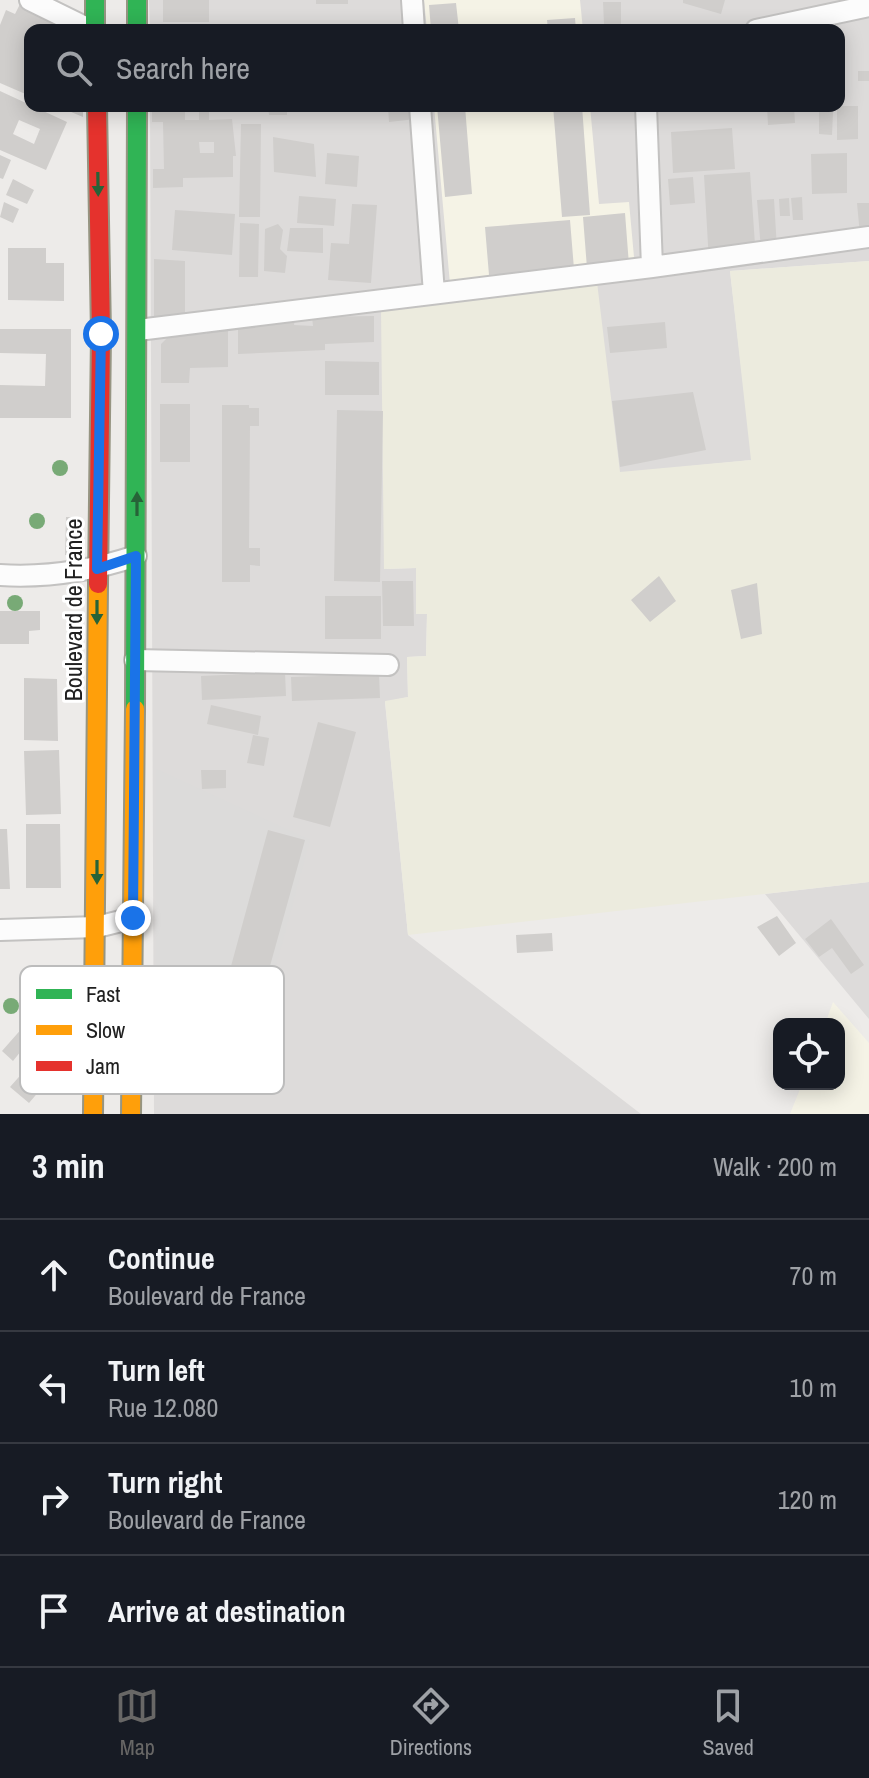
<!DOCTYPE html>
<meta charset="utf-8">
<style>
:root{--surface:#171b24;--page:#242831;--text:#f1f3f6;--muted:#9ea1a6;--line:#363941;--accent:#686766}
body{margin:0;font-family:"Archivo Narrow",sans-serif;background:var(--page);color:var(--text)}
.controls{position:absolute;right:24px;bottom:24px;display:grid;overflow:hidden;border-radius:16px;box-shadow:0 4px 20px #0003}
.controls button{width:72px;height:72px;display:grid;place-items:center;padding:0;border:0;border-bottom:2px solid var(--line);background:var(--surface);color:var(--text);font:40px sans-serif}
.stop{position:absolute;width:24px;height:24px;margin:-18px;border:6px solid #1a73e8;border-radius:50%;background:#fff}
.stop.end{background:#1a73e8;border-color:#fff;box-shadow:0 2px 8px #0008}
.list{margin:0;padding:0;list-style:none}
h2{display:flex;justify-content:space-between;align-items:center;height:104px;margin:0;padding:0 32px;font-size:34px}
h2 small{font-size:26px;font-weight:400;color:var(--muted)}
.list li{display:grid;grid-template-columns:52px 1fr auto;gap:24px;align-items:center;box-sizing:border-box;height:112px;padding:0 32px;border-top:2px solid var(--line)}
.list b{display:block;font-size:30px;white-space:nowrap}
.list p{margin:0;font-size:26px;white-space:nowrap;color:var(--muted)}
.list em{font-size:26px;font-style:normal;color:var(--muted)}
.icon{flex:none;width:44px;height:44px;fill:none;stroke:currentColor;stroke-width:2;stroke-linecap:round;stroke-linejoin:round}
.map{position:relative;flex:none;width:869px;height:1114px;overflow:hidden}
.search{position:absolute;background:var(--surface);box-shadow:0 4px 20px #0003;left:24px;right:24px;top:24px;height:88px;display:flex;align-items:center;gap:20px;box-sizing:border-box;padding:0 28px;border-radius:16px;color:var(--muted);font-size:30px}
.sheet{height:552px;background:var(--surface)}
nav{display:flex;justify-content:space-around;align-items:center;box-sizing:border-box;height:112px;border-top:2px solid var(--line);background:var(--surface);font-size:22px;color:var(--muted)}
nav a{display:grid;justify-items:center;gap:4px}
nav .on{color:var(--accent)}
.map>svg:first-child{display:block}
</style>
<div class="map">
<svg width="869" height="1114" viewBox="0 0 869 1114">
<rect width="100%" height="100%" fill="#edebe9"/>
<path fill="#dddbda" d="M149,0H869V261L730,271L752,460L620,473L385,569L416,568V614H427L426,656L407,657L408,697L385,702L408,935L641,1114H154L150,106H839V30H150Z
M869,882V1019L765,894Z"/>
<path fill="#f5f3e6" d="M424,0H580L583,30H427Z
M434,106H590L599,204L629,202L635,268L450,284Z
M833,1002L869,1043V1114H790L802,1084H839V1024H825Z"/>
<path fill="#dcdbda" d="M156,769L310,840L257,1036L156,1039Z"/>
<path fill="#ecebde" d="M869,261V882L408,935L385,701L408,697L407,657L426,656L427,614H416V568L384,569L381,310L597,282L620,472L751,460L730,271Z"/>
<path fill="#d0cecc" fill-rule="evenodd" d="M163,0H209V22H163Z
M316,0H348V4H316Z
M683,0H725L721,14L683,3Z
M603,2H621V24H604Z
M456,3L459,30H431L429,5Z
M20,4L68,24L65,30L56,28L55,30H30V96L0,83V25L6,10L15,14Z
M575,18L576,30H548L547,20Z
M858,71H869V81H858Z
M0,91L67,122L46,170L0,150ZM19,120L40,129L34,144L13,134Z
M57,106H83V117Z
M268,106H287V115H269Z
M388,106H415L416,119L389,122Z
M437,106H465L472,194L445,197Z
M553,106H582L590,215L562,217Z
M767,106H794L795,123L768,125Z
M837,106H858V139L837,140Z
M152,107H185V120H199V111H209V120L232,119L236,156H233V177L183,178V187L153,188V169H164L163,122H152ZM199,142H214V153H200Z
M819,112H833L832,135L819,134Z
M241,124H261L260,217H239Z
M732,128L735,169L673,173L671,132Z
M273,137L314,144L316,177L274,172Z
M327,153L359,156L357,187L325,184Z
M847,153V193L812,194L811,154Z
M0,155L11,160L3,179L0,178Z
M750,172L756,259L709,262L704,175Z
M693,177L695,203L670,205L668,179Z
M13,179L34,190L27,204L6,195Z
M299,196L336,199L334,226L297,223Z
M802,197L803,220H793L791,198Z
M789,198L790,216H780L779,199Z
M774,199L777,249L761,250L757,200Z
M4,202L19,209L13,223L0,217Z
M857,203H869V234L860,235Z
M352,204L377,205L371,283L328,280L331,243L349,244Z
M175,210L235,214L232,255L172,250Z
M625,213L629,265L587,268L583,217Z
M570,220L574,269L489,275L485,227Z
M240,223L259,224L258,277H239Z
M278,224L283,230L280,249L287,256L285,273L264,271L265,229Z
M290,228H323V253L287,251Z
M8,248H46V263H64V301L8,300Z
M154,259L185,261V317H154Z
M374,316V342L325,344V350L238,354V326L275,325V319L295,317L294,325L313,326L312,317Z
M665,322L667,348L610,353L607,327Z
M228,328V367L190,368L189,383H161V344L170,335L207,334L206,329Z
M0,329H71V418H0V385L45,386L46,354L0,353Z
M325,361L379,362V395H325Z
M693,392L706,450L620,467L612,401Z
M160,404H190V462H160Z
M222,405H249V408H259V426H250L249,548H260V566L250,565V582H222Z
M337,410L383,411L380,582L334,581Z
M66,517H76L74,556L65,555Z
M659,576L676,601L650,622L631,600Z
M382,581H413L414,626H383Z
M757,583L762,634L741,639L731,590Z
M325,596H381V639H325Z
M0,611H40V630L29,631V644H0Z
M285,672L286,696L202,700L201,676Z
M379,674L380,698L292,701L291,677Z
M24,678L57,679L58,741L24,740Z
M211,705L261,716L258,735L207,724Z
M318,722L356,732L330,827L293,817Z
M253,735L269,738L264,766L247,763Z
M59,750L61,814L26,815L24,751Z
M201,770H226V788L202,789Z
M26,824H60L61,888H26Z
M0,829H7L10,889H0Z
M268,830L305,840L260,1002L224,992Z
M777,916L796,943L779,956L757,927Z
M831,919L864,965L851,974L832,948L819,957L805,939Z
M552,933L553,951L517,953L516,935Z
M24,1026L64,1062L29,1103L10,1087L33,1061L21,1051L13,1061L2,1051Z"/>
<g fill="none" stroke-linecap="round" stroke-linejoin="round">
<g stroke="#c3c2c1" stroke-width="24">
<path id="street" d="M30,0L91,30
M412,0L414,30
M756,30L869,6
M420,106L434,293
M646,106L652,267
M138,330L652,267L869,237
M0,575C48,578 91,571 136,556
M135,660L388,665
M0,930L97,927L133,918"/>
</g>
<g stroke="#969582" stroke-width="22">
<path id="fast" d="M95,0V30
M137,0V30
M135,709L137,106"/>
</g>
<g stroke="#969582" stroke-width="22">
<path id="slow" d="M93,1114L98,584
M131,1114L135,709"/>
</g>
<g stroke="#969582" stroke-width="22">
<path id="jam" d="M97,106L101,334L98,584"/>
</g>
<use href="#street" stroke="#fcfcfc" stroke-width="20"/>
<use href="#fast" stroke="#30b455" stroke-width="18"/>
<use href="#slow" stroke="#ff9f0a" stroke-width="18"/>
<use href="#jam" stroke="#e5322d" stroke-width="18"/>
</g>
<g fill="#78aa76">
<circle cx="60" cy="468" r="8"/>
<circle cx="37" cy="521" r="8"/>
<circle cx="15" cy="603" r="8"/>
<circle cx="11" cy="1006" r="8"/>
</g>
<defs><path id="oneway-solid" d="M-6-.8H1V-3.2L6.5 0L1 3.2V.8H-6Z" transform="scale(2)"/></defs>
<g fill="#276338">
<use href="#oneway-solid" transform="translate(98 184) rotate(89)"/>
<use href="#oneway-solid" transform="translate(137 504) rotate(-90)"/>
<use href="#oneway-solid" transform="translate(97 612) rotate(90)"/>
<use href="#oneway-solid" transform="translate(97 872) rotate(90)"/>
</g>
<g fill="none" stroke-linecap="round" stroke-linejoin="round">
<path stroke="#1a73e8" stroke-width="10" d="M101,334L97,569L136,556L133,918"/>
</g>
<g text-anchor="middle" stroke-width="6" stroke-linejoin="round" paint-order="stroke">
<g font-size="24" fill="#202020" stroke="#fff">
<text transform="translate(74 610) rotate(-90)" y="8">Boulevard de France</text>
</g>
</g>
<rect x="20" y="966" width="264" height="128" rx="12" fill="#fff" stroke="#bcbcbc" stroke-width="2"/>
<rect x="36" y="989" width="36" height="10" fill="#30b455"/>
<rect x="36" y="1025" width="36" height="10" fill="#ff9f0a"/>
<rect x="36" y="1061" width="36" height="10" fill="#e5322d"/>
<g font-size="22" fill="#202020">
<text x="86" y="1002">Fast</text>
<text x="86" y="1038">Slow</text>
<text x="86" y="1074">Jam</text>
</g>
</svg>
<div class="controls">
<button><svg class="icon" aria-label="locate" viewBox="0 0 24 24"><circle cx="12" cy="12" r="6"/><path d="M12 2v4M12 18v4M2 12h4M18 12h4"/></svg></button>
</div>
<div class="stop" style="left:101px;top:334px"></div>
<div class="stop end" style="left:133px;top:918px"></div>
<div class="search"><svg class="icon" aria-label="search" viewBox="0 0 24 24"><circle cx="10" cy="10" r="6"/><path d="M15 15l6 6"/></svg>Search here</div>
</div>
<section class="sheet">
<h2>3 min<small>Walk · 200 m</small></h2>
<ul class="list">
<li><svg class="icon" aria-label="ahead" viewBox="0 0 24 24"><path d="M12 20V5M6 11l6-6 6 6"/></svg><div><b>Continue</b><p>Boulevard de France</p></div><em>70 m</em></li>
<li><svg class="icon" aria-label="left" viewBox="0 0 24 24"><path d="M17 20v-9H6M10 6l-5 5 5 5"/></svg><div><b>Turn left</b><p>Rue 12.080</p></div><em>10 m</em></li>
<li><svg class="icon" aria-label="right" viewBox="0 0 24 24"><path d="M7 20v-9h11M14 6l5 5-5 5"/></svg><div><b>Turn right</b><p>Boulevard de France</p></div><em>120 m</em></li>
<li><svg class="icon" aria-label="arrive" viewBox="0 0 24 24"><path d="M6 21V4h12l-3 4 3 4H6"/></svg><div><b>Arrive at destination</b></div></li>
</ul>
</section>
<nav>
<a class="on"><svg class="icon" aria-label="map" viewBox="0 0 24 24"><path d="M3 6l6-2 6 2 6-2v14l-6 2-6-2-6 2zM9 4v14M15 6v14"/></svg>Map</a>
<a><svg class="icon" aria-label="directions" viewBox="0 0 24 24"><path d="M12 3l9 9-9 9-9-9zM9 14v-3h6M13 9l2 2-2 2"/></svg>Directions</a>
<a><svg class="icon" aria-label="saved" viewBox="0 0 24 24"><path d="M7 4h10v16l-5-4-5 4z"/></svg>Saved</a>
</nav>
